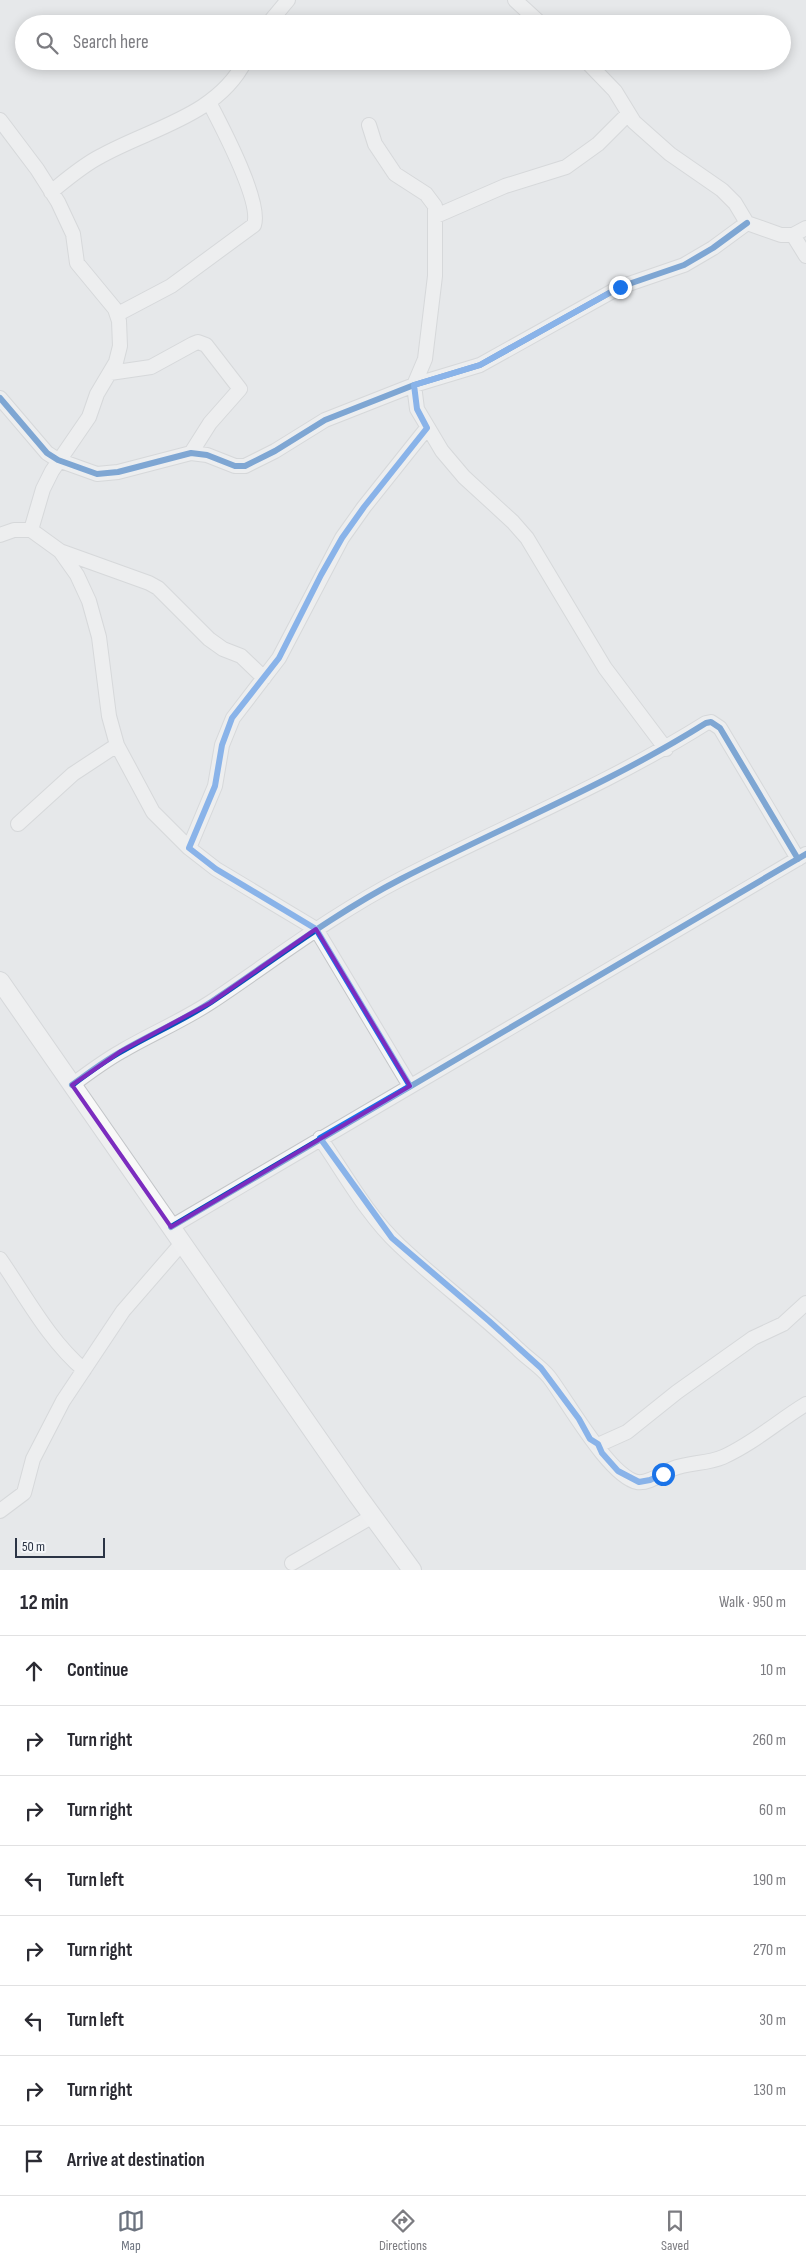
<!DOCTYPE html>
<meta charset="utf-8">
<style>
:root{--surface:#fff;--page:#f2f2f3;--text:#2b2b33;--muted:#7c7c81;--line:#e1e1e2;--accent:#6c737f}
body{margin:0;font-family:"Sofia Sans Condensed",sans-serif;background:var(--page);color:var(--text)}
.scale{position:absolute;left:15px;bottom:12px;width:90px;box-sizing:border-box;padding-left:5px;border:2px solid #2b3445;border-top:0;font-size:14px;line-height:18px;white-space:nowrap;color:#2b3445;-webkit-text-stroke:4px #f4f6f9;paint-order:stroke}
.stop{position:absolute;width:15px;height:15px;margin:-11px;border:4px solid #1a73e8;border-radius:50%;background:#fff}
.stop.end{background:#1a73e8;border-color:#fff;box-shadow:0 1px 5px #0008}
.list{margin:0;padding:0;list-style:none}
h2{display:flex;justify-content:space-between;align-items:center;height:65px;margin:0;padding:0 20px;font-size:21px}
h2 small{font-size:16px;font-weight:400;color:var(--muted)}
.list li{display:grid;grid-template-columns:32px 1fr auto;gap:15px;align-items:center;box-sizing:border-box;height:70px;padding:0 20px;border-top:1px solid var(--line)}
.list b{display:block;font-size:19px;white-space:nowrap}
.list em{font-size:16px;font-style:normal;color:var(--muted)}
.icon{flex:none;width:28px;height:28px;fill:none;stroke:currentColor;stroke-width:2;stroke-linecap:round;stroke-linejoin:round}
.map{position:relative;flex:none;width:806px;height:1570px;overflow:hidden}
.search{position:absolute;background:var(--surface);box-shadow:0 2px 12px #0003;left:15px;right:15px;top:15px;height:55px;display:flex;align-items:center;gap:12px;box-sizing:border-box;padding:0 18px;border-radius:28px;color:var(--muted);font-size:19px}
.sheet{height:625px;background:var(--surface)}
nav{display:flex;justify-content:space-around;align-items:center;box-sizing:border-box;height:70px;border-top:1px solid var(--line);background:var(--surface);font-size:14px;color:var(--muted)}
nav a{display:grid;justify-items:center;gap:2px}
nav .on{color:var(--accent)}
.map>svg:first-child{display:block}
</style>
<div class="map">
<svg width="806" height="1570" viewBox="0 0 806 1570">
<rect width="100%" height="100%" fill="#e6e8ea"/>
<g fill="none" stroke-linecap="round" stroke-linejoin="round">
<g stroke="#c4c6c8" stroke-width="16">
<path id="minor" d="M515,0L541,24
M268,24L288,0
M586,61L615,91L634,122L670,154L722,190L735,203L747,223L781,235H793L806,228
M0,120L37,169L58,202L73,234L77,263L115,309L119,321L120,346L116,362L97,394L89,417L52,471L43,489L31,530
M369,125L375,144L395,174L426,194L435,206V276L425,359L414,385L417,409L442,451L464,477L513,522L527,538L605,668L666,749
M51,192C67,179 83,165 101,156C151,128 217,116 245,61
M436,216L505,186L566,167L598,144L628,114
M793,235L806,256
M118,314L171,286L254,225C262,202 221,125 209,102
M110,373L151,367L193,344L198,342L206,345L240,389L210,423L191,453
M0,398L47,453L58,460L97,474L118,472L191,453L207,455L235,466H245L275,451L325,420L414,385L480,365L620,287L684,265L713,248L747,223
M0,535L14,530H31L60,551L77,575L89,601L99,637L109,716L117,745L153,812L189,848L216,869L316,929L410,1086
M60,551L149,583L158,588L209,639L223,649L241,656L264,678
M18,824L73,774L117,745
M189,848L215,786L222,745L233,718L279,658L342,538L364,507L427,428
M72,1085C88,1073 104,1061 122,1051C151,1034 182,1021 211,1002C274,960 333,914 401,879C502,827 609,784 706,723L711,722L720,728L798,859
M320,1138C345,1174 367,1215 399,1245C437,1281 480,1313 518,1349C528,1359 540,1366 549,1377C568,1402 609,1476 637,1482C649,1484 662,1473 672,1469C689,1462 707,1464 723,1457C754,1443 778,1421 806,1404
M171,1227L806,854
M0,1259C27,1298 48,1339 84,1370
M598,1445L627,1432L677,1392L753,1338L783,1324L806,1303
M0,1511L24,1493L33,1459L63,1401L123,1311L182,1243
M292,1563L373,1516"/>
</g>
<g stroke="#c2c5c8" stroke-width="20">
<path id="major" d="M0,981L358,1496L412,1570"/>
</g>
<use href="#minor" stroke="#f5f6f7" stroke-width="14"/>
<use href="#major" stroke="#f8f8f8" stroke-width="18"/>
<g stroke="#f4f6f9" stroke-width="9">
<path id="cycleway" d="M0,398L47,453L58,460L97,474L118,472L191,453L207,455L235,466H245L275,451L325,420L414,385L480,365L620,287L684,265L713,248L747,223
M72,1085C88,1073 104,1061 122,1051C151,1034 182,1021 211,1002C274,960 333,914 401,879C502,827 609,784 706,723L711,722L720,728L798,859
M171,1227L806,854"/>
</g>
<use href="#cycleway" stroke="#0057b8" stroke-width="6"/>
</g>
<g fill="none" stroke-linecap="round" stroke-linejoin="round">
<path stroke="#1a73e8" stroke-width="6" d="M620,287L480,365L414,385L417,409L427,428L364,507L342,538L321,575L279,658L232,718L222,745L215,786L189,848L216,869L316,929L410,1086L320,1138L392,1238L489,1321L541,1368L579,1419L590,1439L598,1444L602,1453L618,1471L639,1482L650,1480L663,1474"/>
</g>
<path d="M0 0H806V1570H0ZM316,929L410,1086L171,1227L72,1085L121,1051L210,1003Z" fill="#e6e8ea" fill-opacity=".55" fill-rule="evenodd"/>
<path fill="none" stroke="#7b2cbf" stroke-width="4" stroke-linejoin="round" d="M316,929L410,1086L171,1227L72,1085L121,1051L210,1003Z"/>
</svg>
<div class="scale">50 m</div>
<div class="stop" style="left:663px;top:1474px"></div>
<div class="stop end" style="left:620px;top:287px"></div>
<div class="search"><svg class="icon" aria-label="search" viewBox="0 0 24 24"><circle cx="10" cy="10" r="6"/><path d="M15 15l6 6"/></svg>Search here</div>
</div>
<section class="sheet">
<h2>12 min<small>Walk · 950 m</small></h2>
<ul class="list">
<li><svg class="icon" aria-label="ahead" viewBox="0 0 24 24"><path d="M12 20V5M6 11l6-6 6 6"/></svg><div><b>Continue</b></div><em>10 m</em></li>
<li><svg class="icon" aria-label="right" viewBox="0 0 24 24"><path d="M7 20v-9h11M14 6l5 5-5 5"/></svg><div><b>Turn right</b></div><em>260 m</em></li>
<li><svg class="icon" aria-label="right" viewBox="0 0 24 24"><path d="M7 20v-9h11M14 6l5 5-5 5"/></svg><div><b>Turn right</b></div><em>60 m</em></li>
<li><svg class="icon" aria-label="left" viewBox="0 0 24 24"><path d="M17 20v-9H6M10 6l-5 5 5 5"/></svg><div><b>Turn left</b></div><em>190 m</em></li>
<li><svg class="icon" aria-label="right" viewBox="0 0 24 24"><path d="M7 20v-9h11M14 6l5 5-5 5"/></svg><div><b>Turn right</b></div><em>270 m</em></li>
<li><svg class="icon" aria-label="left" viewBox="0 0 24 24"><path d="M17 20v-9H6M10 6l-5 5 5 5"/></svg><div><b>Turn left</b></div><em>30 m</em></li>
<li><svg class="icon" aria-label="right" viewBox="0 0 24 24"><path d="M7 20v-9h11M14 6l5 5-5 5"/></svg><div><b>Turn right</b></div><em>130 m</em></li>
<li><svg class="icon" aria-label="arrive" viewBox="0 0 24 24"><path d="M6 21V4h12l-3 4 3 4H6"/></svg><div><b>Arrive at destination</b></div></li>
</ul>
</section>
<nav>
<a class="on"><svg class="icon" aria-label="map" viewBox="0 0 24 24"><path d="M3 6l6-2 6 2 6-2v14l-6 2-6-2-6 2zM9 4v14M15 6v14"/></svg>Map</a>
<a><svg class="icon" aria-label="directions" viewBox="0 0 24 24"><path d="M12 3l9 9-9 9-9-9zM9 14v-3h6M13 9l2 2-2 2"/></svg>Directions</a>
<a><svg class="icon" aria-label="saved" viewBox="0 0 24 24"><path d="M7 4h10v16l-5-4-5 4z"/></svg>Saved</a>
</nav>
